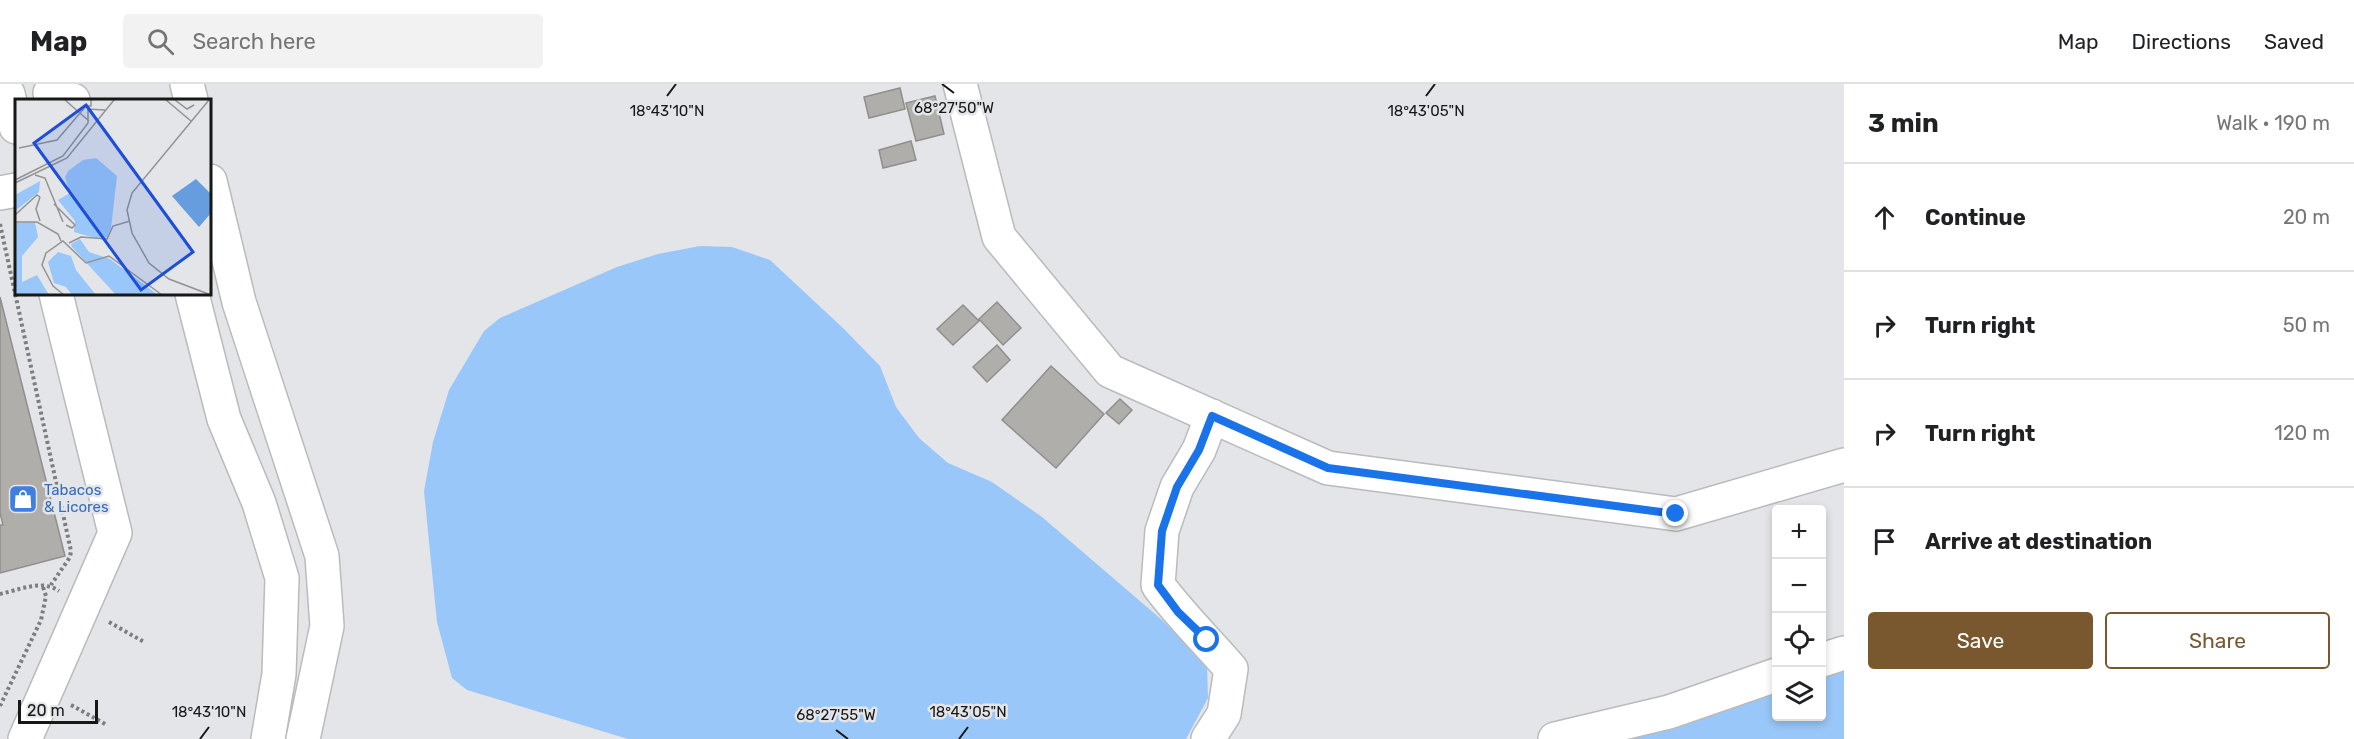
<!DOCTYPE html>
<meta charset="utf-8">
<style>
:root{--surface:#fff;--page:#f2f2f2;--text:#202124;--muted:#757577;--line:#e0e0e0;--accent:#79582f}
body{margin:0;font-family:Rubik,sans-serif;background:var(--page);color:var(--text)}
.controls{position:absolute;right:18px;bottom:18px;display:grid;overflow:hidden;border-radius:6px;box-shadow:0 3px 9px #0003}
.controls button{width:54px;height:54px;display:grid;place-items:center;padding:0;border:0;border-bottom:2px solid var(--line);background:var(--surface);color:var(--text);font:30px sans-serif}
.scale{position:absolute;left:18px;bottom:15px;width:80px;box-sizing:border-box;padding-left:6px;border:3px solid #161717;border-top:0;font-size:16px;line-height:21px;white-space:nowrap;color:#161717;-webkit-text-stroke:4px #e3e5e8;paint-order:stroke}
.stop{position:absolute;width:18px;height:18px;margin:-14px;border:4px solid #1a73e8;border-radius:50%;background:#fff}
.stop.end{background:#1a73e8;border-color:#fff;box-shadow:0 2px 6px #0008}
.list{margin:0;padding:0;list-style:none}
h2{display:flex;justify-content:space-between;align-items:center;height:78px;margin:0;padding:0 24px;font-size:26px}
h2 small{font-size:20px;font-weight:400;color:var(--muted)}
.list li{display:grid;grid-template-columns:39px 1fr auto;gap:18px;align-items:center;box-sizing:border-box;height:108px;padding:0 24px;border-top:2px solid var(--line)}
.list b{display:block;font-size:22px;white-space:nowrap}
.list em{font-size:20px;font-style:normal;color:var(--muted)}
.actions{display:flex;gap:12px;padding:18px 24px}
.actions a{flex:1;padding:14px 0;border:2px solid var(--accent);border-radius:6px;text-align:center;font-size:21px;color:var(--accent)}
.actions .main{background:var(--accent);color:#fff}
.icon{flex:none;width:33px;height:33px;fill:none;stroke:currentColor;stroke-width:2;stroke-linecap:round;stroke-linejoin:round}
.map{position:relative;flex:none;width:1844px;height:655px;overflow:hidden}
header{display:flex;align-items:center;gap:36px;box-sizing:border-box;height:84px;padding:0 30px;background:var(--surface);border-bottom:2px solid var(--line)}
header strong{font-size:28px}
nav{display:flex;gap:33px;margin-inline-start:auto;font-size:21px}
.search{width:420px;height:54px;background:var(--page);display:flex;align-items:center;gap:15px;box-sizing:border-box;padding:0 21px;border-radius:6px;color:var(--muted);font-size:22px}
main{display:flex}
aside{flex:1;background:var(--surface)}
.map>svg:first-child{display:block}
</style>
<header>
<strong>Map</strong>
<div class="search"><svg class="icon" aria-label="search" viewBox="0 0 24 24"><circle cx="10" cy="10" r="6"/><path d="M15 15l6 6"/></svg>Search here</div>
<nav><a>Map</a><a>Directions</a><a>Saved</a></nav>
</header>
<main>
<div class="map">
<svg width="1844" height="655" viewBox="0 0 1844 655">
<rect width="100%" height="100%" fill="#e3e5e8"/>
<path fill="#9ac7f9" d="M700,162L732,163L770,176L844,245L880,282L896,323L919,354L948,379L992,398L1042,433L1162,536L1207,580L1208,614L1186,655H628L467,606L452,594L437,538L424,407L433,358L449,306L484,247L500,234L617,183L658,170Z
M1844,586V655H1624L1663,647L1776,608V632H1822V593Z"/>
<path fill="#afaeab" stroke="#918f8d" stroke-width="1.5" d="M900,4L905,25L869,34L864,13Z
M935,12L944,50L916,57L906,19Z
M911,57L916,76L883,84L879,66Z
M0,213L65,472L0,489V441H3L0,429Z
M997,218L1021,244L1003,261L979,235Z
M963,221L979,237L953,261L937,245Z
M997,261L1010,276L987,298L973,283Z
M1051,282L1104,330L1056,384L1002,336Z
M1120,315L1132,326L1119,340L1106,329Z"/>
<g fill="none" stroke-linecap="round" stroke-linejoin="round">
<g stroke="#b9bbbd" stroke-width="36">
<path id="minor" d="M187,0L191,16
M960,0L999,153L1110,287L1328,384L1676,430L1844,381
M50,9L73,16
M8,10L16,43
M210,97L239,218L322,472L327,542L303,655
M0,109L16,106
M192,210L224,335L259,419L282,494L279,590L268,655
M1822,576L1844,569
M25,655L115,449L56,210
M1208,655L1224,630L1231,585C1207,557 1180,531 1158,501L1162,447L1177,403L1199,366L1212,332
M1555,655L1669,628L1776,591"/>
</g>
<path stroke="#7b7d7e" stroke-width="4" stroke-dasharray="3 3" stroke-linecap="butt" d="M0,140L71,467L70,473L51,501
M0,510C19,506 42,495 59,507
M109,538L144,558
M71,621L107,641
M0,622L41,536L46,512L42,500"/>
<use href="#minor" stroke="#fff" stroke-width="33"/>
</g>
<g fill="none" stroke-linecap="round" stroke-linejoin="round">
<path stroke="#1a73e8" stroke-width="8" d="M1207,556L1178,528L1158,501L1162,447L1177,403L1199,366L1212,332L1328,384L1676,430"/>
</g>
<path fill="none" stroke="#161717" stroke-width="2" d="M942,0L954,9M667,12L676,0M1426,12L1435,0M836,646L848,655M200,655L209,643M959,655L968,643"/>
<defs>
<g id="shop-square" transform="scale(1.5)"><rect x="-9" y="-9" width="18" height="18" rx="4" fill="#3f7fe0" stroke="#e3e5e8"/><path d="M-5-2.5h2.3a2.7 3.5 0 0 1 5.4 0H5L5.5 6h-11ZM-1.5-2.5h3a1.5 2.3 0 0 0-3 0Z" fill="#fff"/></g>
</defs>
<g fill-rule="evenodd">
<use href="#shop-square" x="23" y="415"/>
</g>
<g text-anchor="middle" stroke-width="5" stroke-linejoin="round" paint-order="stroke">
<g font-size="15" fill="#366cbe" stroke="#e3e5e8" text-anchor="start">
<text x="44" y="411">Tabacos<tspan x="44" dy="17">&amp; Licores</tspan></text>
</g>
</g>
<g transform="translate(15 15)">
<rect width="196" height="196" fill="#e3e5e8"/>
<path d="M81,59L102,77L96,129L92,138L80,139L59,133L60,122L43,101L55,94L50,78L53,72L68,61ZM25,82L24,93L0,112V96ZM20,123L23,138L7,157V183L22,176L34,196H0V124ZM65,140L74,153L95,160L143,196H101L57,148L56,145ZM43,153L56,157L61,171L81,196H57L51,188L39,184L33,163Z" fill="#9ac7f9"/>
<path d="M181,80L196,95V114L184,128L157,97Z" fill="#659dde"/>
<path fill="none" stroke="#919394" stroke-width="1.5" d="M50,1L74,22M151,1L176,22M160,1L172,10L179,6M194,1L117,94L112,111L117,134L134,164L154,180L196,196M72,10L90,11M4,49L42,41L71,7H76V1M20,76L30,79L48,123M0,81L48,57L73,24V10M0,84L52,59L99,1M25,98L21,110L25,122M39,105L60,126L57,129L51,126M0,116L22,96L25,98M0,123H22L43,135L46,142M54,144L66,138L92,140L98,127L115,122M49,196L38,187L27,166L31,154L48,142L71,164L94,157L147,196"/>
<path fill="#1d4ed8" fill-opacity="0.15" stroke="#1d4ed8" stroke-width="3" d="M71,6L178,153L126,191L19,44Z"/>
<rect width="196" height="196" fill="none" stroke="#161717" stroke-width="3"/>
</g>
<g font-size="15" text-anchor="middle" fill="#161717" stroke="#e3e5e8" stroke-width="5" stroke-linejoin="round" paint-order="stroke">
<text x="954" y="29">68°27'50"W</text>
<text x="667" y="32">18°43'10"N</text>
<text x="1426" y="32">18°43'05"N</text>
<text x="209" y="633">18°43'10"N</text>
<text x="968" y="633">18°43'05"N</text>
<text x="836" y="636">68°27'55"W</text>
</g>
</svg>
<div class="controls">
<button>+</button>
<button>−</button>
<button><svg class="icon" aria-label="locate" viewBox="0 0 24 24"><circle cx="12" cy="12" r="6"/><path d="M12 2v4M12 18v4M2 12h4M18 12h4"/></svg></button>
<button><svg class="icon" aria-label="layers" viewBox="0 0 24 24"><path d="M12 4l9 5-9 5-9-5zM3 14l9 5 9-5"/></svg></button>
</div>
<div class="scale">20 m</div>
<div class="stop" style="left:1207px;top:556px"></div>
<div class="stop end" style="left:1676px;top:430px"></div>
</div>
<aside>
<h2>3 min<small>Walk · 190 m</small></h2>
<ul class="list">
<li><svg class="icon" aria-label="ahead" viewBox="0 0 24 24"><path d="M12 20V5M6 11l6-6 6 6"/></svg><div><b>Continue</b></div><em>20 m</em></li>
<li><svg class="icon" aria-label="right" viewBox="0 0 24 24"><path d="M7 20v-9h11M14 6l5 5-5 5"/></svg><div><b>Turn right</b></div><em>50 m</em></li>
<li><svg class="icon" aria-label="right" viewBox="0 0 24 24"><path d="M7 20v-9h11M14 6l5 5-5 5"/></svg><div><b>Turn right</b></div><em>120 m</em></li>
<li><svg class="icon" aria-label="arrive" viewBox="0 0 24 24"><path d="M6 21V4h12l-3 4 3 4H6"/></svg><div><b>Arrive at destination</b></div></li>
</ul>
<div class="actions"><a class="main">Save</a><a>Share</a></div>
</aside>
</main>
